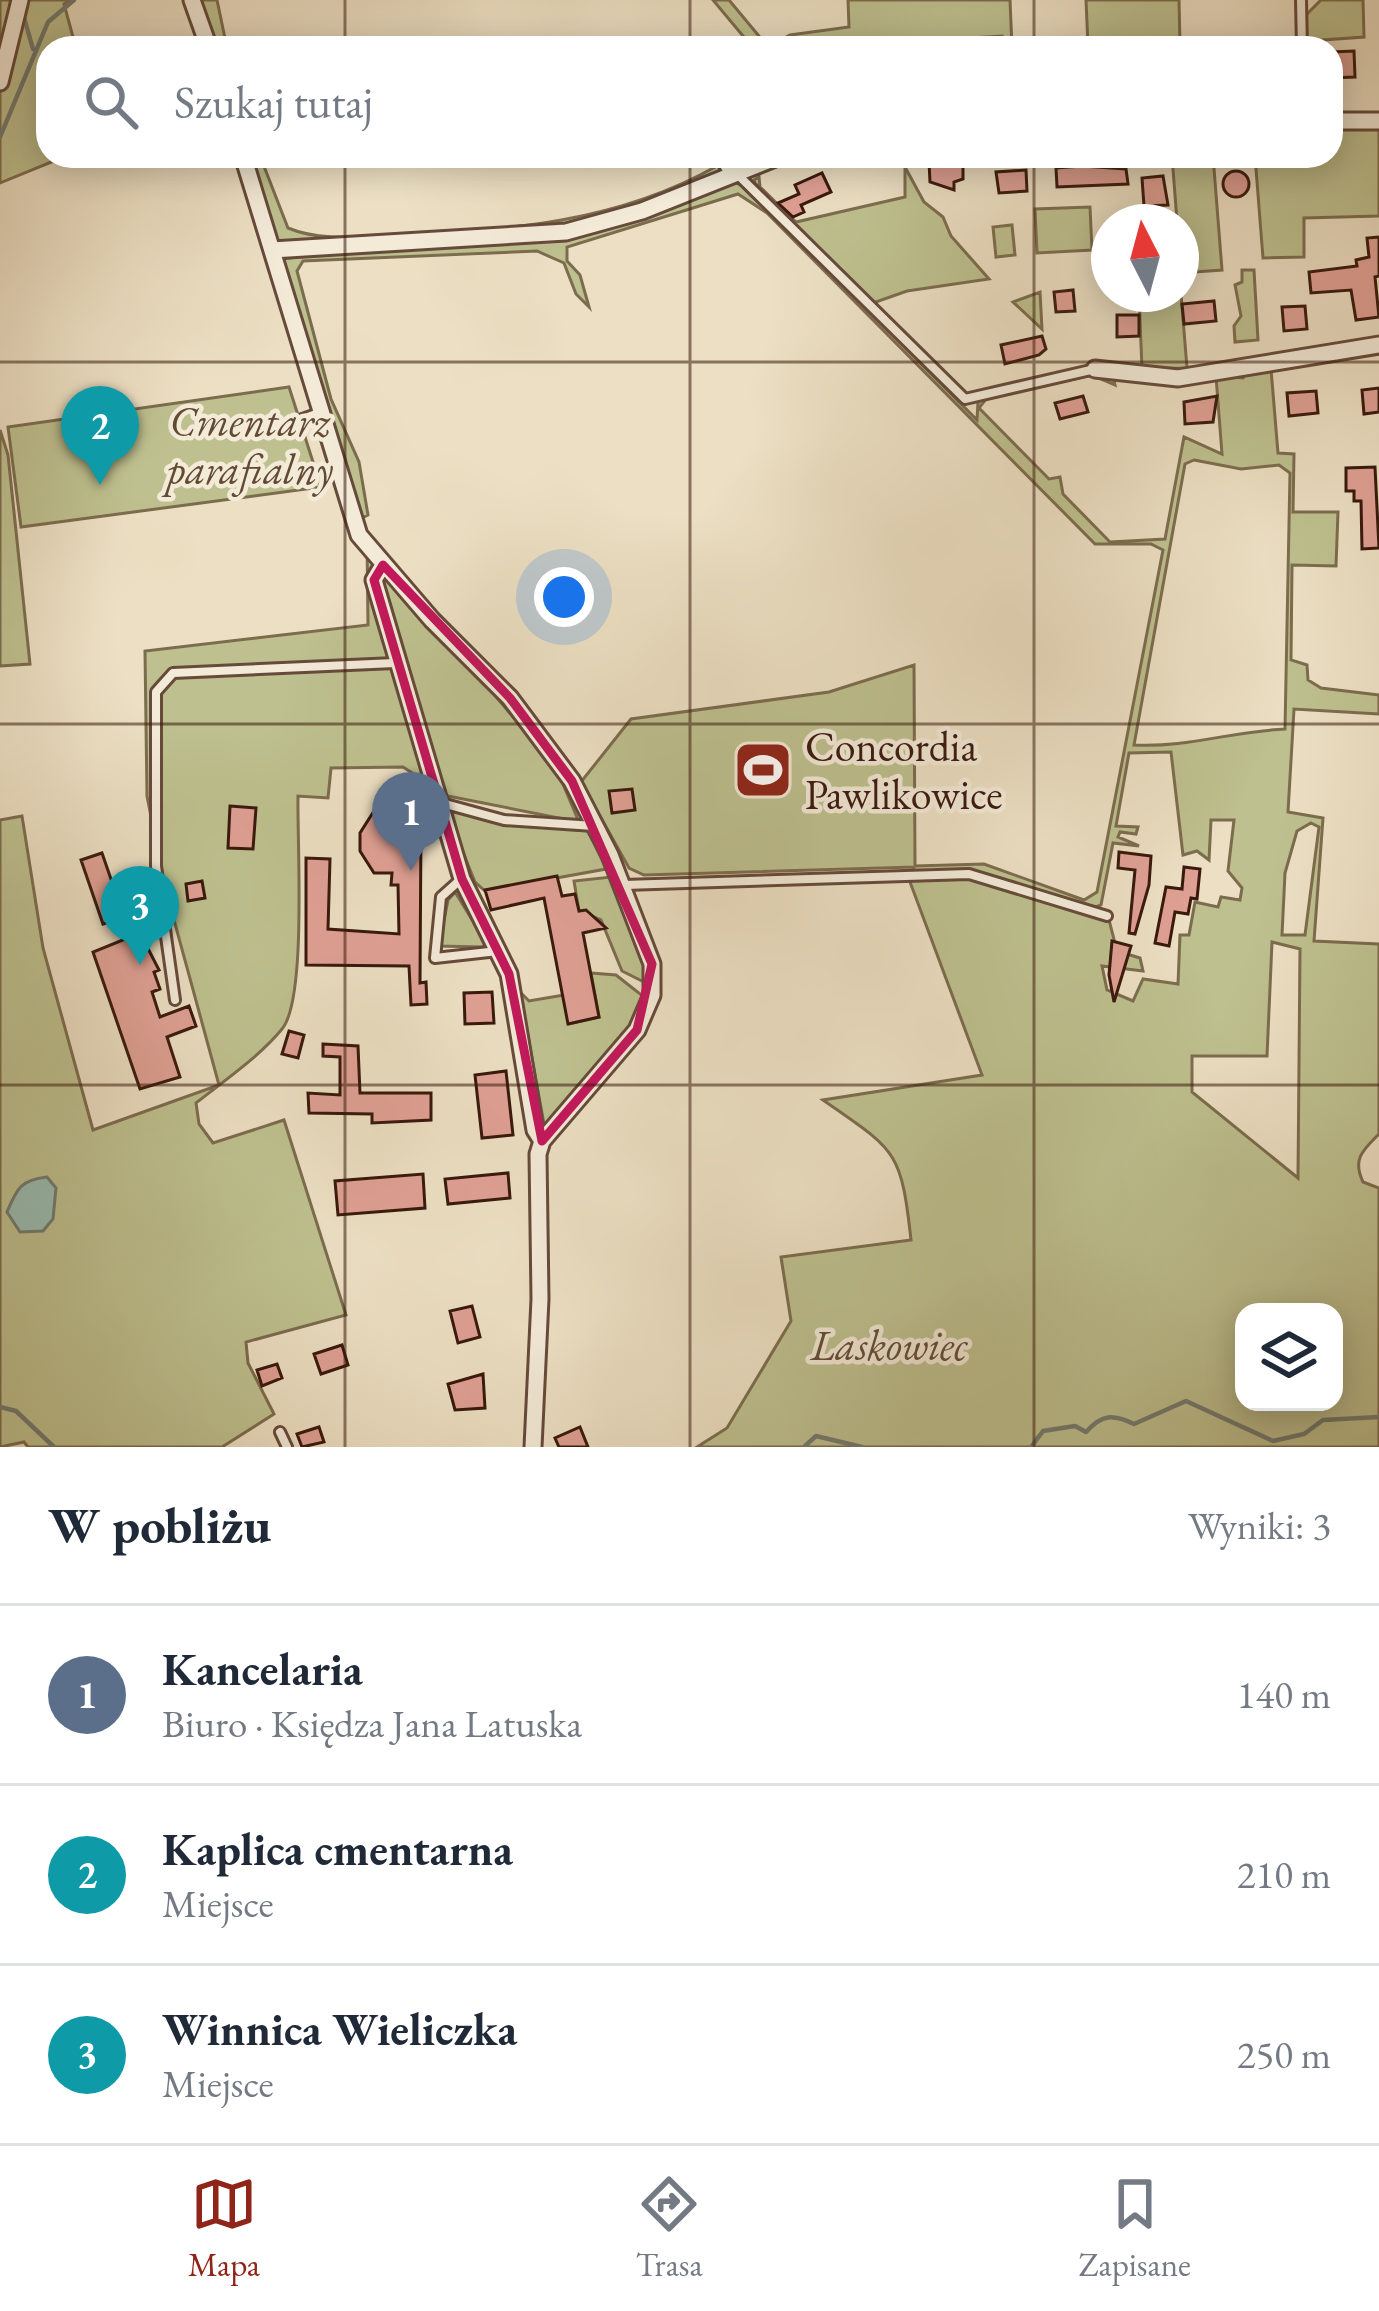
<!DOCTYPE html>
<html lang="pl">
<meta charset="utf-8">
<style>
:root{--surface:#fff;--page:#f6f6f7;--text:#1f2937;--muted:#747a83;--line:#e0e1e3;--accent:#8f2418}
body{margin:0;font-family:"EB Garamond",serif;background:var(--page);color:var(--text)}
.controls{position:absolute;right:36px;bottom:36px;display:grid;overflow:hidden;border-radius:24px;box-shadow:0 6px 30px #0003}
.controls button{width:108px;height:108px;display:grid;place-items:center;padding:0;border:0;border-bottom:3px solid var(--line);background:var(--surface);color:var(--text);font:60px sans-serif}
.compass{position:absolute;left:1091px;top:204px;width:108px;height:108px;border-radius:50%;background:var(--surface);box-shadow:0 6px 30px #0003;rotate:354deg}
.you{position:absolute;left:564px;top:597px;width:42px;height:42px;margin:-30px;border:9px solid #fff;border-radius:50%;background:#1a73e8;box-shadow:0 0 0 18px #1a73e833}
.badge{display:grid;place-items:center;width:78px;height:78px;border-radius:50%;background:var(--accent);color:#fff;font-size:39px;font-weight:700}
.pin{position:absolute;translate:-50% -99px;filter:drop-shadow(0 3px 6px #0008)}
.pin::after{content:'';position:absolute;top:63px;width:42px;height:36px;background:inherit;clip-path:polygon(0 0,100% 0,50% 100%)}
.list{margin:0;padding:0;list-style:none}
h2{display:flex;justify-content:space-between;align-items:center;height:156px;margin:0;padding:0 48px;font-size:51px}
h2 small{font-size:39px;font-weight:400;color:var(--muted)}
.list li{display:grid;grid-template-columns:78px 1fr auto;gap:36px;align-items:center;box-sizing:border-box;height:180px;padding:0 48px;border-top:3px solid var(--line)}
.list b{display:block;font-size:45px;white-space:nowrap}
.list p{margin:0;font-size:39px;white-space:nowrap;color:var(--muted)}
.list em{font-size:39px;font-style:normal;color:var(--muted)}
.icon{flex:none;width:66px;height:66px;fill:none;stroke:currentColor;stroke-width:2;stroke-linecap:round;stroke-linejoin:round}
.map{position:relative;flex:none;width:1379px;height:1447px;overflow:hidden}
.search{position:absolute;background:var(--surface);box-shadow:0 6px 30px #0003;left:36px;right:36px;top:36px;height:132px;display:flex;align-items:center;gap:30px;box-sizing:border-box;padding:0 42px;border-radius:36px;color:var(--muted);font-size:45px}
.sheet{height:696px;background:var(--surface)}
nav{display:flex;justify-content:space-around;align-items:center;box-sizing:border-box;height:168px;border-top:3px solid var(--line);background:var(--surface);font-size:33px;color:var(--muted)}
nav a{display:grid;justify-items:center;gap:6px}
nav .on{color:var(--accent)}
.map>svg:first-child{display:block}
</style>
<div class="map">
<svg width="1379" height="1447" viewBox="0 0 1379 1447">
<rect width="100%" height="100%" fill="#ecdfc3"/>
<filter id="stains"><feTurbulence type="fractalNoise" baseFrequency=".00167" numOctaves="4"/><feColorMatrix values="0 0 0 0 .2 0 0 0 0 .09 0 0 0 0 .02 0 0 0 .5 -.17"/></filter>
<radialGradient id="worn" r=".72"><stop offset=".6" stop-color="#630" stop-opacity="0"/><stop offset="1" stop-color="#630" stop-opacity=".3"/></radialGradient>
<path fill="#bec08f" stroke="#7c6c4e" stroke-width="3" fill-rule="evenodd" d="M0,0H71L64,4L76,48H48V156H66L0,183Z
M197,0H217L227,48H212Z
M713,0H729L768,47L790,35L849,27L848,0H1010L1012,48H1003L1002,36L955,39V48H753Z
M1086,0H1179L1180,44L1088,46Z
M1321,0H1363L1364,37L1309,41L1306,48L1305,16Z
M1331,124H1379V216L1304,218V257L1263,258L1255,156H1331Z
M247,156H260L288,228C321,242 362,236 397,235C508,231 618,222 717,166V159L720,171C670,236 358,244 274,242Z
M1172,156H1213L1222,270L1181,273Z
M905,167L924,202L943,217L951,236L989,279L907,291L873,303L755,183L754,180L759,177L760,187L796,222L905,197Z
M732,182L746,186L977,420L978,402L986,396L1093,373L1113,376L1115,385L1092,375L986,399L979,408L1049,479L1060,477L1063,494L1110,542L1165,539L1184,437L1222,454L1216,376L1243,378L1245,372L1271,369L1278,453L1294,454L1293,512H1338L1336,566L1292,565L1291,660L1307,665L1308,680L1321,688L1379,695V714L1294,709L1288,812L1323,818L1314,941L1379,944V1134C1363,1150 1352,1159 1363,1182L1379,1188V1447H697L727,1428L791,1321L781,1257L911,1240C901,1149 896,1151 823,1100L982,1075L910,882L914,867L644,875L629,868L581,782L631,719L829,692L914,665L915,866L984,864L1084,900L1097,892L1163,550L1151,544H1095L767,213L738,194L567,247V261L580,275L589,307L576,294L564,263L537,251L303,261L297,271L331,399L359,462L368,515L360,519L282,259L358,249L533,241ZM1194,460L1241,469L1279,465L1290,473L1285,729C1233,731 1187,748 1134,745L1185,464ZM1171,752L1183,855L1197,851L1209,860L1211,820H1234L1228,871L1242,888L1240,900L1221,897L1218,907L1195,902L1189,935H1180L1178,984L1143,979L1133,1001L1107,990L1102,966L1143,971L1140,958L1117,951L1109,920L1082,912L1101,905L1113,843L1139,846L1118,837L1120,832L1136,834L1138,827L1116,826L1129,753ZM1311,823L1319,827L1305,935H1282L1285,873L1297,831ZM1272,942L1300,949L1298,1178L1192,1092V1056H1267ZM1244,1312H1334V1402H1244Z
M1090,207L1092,250L1037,253L1035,209Z
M1012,225L1015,255L996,257L993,227Z
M1242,270H1254L1258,340L1235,342L1234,326L1241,316L1235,285L1242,282Z
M1040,292L1042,329L1013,302Z
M1139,294H1181L1187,368L1142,369Z
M289,387L321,487L21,527L8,427Z
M0,430L8,455L30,664L0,666Z
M367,541L557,770L579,822L448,796L403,767L331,768L328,798L298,796C297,842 307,999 282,1029C259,1057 224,1081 196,1103L199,1124L213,1143L284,1120L346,1315L246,1342L248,1363L274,1414L222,1447H28L24,1442L0,1447V820L22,816L43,948L93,1130L219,1085L165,887L147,796L145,651L368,625Z
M455,808L505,824L589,831L606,869L485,891L475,882L449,818Z
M611,877L647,972L646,983L622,971L601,920L579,911L574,881Z
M455,892L487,944L482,947L439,946L448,900Z
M591,973L616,975L644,997C635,1030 574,1108 544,1124L520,992L529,1001L564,995L569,1024L599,1017Z"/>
<path fill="#99bdb3" stroke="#737b71" stroke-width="3" d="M47,1177L56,1188L53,1219L43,1231L20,1232L7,1212C17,1189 20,1180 47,1177Z"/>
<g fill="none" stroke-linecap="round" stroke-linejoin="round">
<path stroke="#737b71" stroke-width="4.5" d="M23,14L33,49
M0,137L48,22L74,0
M0,1407L16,1411L54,1447
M804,1447L816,1436L862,1447
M1031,1447L1043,1431L1075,1426L1086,1432C1102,1414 1113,1414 1134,1424L1186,1401L1273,1441L1304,1434L1323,1420L1379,1417"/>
</g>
<path fill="#dfa094" stroke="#39190d" stroke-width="3" d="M1354,51L1355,77L1331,78V52Z
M963,161V179L954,182V190L930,182L929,162Z
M1082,166L1126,169L1128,184L1057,187L1056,168Z
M1026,170L1027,191L999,193L996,172Z
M1223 184a13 13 0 1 1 26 0a13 13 0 1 1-26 0Z
M822,173L831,192L801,205L804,212L793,217L778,203L799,194L795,185Z
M1163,176L1168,205L1144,206L1142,178Z
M1379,237V276L1375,277L1379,317L1356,320L1351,290L1311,293L1309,272L1357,266L1356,260L1369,257L1367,238Z
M1073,290L1075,311L1056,312L1054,292Z
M1214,301L1216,321L1184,324L1182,304Z
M1305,306L1307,329L1284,331L1282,307Z
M1117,315H1139V336L1117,337Z
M1042,336L1046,349L1039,355L1005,364L1001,345Z
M1379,388V412L1364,414L1362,390Z
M1316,391L1318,413L1289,416L1287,393Z
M1083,396L1088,412L1060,419L1055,403Z
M1217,396L1213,422L1185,424L1184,402Z
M1375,467L1379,548L1362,549L1361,501H1354V491H1346V468Z
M632,789L635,810L612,813L609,791Z
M230,806L256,808L253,849L228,848Z
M374,811H386L400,824H421L420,983L426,982L427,1004L411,1005L409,966L306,965V858L330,859L328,929L399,934L398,885H391L392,873H374L360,851V833Z
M1119,852L1151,856L1149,885L1135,934L1129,933L1135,870L1118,868Z
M102,853L124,917L103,924L81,860Z
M1184,867L1200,869L1197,899L1191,898L1188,914L1175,912L1169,946L1155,943L1166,887L1182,889Z
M557,876L562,896L575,894L579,911L586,910L606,928L583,933L599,1017L568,1024L544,898L491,910L485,890Z
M202,881L205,898L188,901L186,884Z
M140,933L159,970L154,972L160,989L152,992L160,1017L189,1006L196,1026L167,1037L180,1077L140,1089L93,952Z
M1112,941L1131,946L1114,1002L1109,975Z
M492,992L494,1023L465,1024L464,993Z
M289,1031L304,1035L298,1058L282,1054Z
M323,1044L358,1046L360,1093H431V1120L372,1123V1114L309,1113L308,1093L340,1095V1057L323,1056Z
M506,1071L513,1135L482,1138L475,1075Z
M508,1173L510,1198L448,1204L445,1179Z
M423,1174L425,1208L338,1215L335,1181Z
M472,1306L480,1337L458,1343L450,1311Z
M342,1345L348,1365L321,1374L314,1354Z
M277,1364L282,1378L262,1386L257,1370Z
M483,1374L485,1408L455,1410L448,1384Z
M319,1427L324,1442L302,1447L297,1434Z
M580,1427L588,1447H559L555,1438Z"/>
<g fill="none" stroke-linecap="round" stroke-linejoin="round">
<g stroke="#664a3a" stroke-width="14">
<path id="service" d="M1301,0L1302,48
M719,156L730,176
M738,175L965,399L1095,369
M299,420L319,413
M438,802L504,820L594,826
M460,880L441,897L435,958L498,951
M624,885L969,874L1107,916
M175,1000L156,866V692L173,673L395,663
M280,1432L287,1447"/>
</g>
<g stroke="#664a3a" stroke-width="21">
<path id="minor" d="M192,0L209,48
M0,82L20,0
M1331,121H1379
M243,156L359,535L432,620L510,698L572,781L610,855L652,964V995L637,1030L542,1141
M272,250L566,232L642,211L780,156
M1095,369L1178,378L1379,345
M383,565L374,580L462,879L509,974L535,1130L542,1141L538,1154L540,1299L533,1447"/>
</g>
<use href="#service" stroke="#f3ead8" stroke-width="8"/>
<use href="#minor" stroke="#f3ead8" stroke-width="15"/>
</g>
<path fill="none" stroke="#c2185b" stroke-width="9" stroke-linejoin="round" d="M383,565L510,698L572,781L652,964L637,1030L542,1141L509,974L462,879L374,580Z"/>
<path fill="none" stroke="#39190d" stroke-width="3" stroke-opacity="0.55" d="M345,0V48M690,0V48M1034,0V48M345,156V1447M690,156V1447M1034,156V1447M0,362H1379M0,724H1379M0,1085H1379"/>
<defs>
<g id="stadium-square" transform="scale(3)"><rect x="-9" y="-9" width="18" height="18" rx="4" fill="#8f2418" stroke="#f3ead8"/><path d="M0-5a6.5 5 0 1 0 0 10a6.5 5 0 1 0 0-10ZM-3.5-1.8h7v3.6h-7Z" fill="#fff"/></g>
</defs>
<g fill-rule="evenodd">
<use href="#stadium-square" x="763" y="770"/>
</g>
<g text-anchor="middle" stroke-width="9" stroke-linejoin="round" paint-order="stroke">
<g font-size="42" font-style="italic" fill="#614b34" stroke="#f3ead8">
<text x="250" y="436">Cmentarz<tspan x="250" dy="48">parafialny</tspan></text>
<text x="889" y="1360">Laskowiec</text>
</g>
<g font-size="42" fill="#39190d" stroke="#f3ead8" text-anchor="start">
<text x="805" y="761">Concordia<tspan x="805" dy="48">Pawlikowice</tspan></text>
</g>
</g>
<rect width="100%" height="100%" filter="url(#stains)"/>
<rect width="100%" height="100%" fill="url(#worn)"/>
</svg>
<div class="controls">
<button><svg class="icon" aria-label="layers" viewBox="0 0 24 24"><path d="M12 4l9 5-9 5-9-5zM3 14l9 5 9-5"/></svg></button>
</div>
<svg class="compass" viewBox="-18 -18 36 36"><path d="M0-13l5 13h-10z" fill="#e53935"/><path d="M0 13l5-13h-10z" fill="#747a83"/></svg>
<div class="you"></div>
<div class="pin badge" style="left:411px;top:871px;background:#5c6f8a">1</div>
<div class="pin badge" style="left:100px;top:485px;background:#0f9aa8">2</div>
<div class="pin badge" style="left:140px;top:965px;background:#0f9aa8">3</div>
<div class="search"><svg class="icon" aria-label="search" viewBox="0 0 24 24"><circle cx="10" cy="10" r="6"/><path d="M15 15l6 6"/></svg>Szukaj tutaj</div>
</div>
<section class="sheet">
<h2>W pobliżu<small>Wyniki: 3</small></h2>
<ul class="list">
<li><span class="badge" style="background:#5c6f8a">1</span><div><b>Kancelaria</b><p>Biuro · Księdza Jana Latuska</p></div><em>140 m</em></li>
<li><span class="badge" style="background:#0f9aa8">2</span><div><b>Kaplica cmentarna</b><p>Miejsce</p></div><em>210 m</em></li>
<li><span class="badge" style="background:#0f9aa8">3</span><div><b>Winnica Wieliczka</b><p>Miejsce</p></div><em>250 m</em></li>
</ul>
</section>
<nav>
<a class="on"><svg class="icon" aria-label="map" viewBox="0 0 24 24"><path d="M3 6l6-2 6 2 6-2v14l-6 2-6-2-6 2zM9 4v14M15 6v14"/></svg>Mapa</a>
<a><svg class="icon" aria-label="directions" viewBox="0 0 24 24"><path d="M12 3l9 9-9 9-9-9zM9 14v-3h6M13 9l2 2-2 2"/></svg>Trasa</a>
<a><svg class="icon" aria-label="saved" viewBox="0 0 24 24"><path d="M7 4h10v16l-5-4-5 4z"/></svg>Zapisane</a>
</nav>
